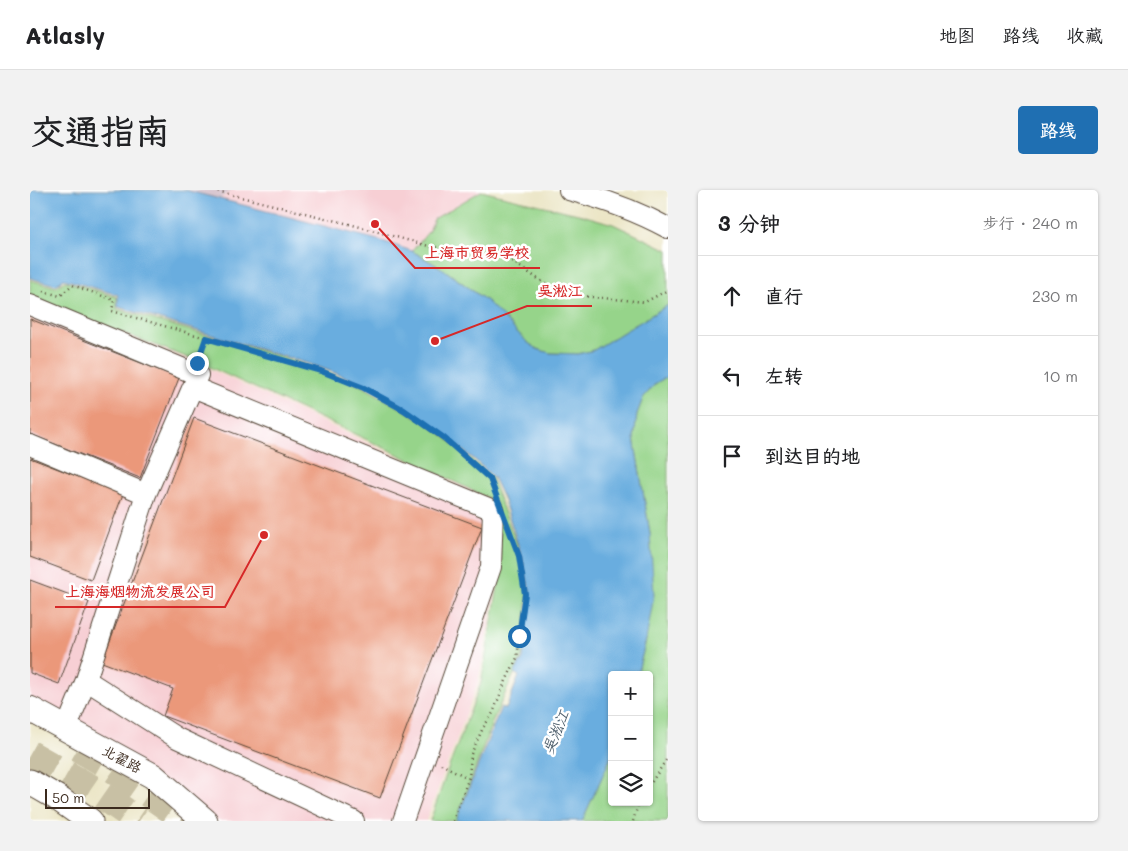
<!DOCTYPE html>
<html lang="zh">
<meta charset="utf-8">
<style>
:root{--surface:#fff;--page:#f2f2f2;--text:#202124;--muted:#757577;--line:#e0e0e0;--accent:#1f6fb2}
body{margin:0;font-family:Mali,"LXGW WenKai TC",sans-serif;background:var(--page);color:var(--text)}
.controls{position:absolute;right:15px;bottom:15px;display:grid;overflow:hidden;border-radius:5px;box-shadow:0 1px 4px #0004}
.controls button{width:45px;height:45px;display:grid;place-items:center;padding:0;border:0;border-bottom:1px solid var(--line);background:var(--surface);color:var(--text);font:25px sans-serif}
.scale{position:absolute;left:15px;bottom:12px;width:105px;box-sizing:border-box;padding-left:5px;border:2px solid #3b2a1e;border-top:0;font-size:14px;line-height:18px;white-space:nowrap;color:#3b2a1e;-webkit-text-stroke:4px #fff;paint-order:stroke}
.stop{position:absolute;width:15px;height:15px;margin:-11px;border:4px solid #1f6fb2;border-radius:50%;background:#fff}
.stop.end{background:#1f6fb2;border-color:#fff;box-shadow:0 1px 5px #0008}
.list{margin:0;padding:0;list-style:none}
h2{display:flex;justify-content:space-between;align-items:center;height:65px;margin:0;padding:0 20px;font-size:21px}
h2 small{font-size:16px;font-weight:400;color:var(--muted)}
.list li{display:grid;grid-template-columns:32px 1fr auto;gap:15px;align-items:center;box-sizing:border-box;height:80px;padding:0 20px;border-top:1px solid var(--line)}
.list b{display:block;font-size:19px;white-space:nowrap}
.list em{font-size:16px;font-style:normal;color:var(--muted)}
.icon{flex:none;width:28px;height:28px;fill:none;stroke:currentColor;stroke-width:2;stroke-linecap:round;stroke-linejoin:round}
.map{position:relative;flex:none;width:638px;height:631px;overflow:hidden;border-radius:5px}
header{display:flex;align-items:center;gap:30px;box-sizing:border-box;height:70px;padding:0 25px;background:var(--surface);border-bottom:1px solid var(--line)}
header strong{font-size:24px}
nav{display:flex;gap:28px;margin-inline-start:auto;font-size:18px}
.intro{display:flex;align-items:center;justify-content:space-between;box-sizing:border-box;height:120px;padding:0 30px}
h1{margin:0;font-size:35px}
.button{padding:12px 22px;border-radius:5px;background:var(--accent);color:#fff;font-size:18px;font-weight:700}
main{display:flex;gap:30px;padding:0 30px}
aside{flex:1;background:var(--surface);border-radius:5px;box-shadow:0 1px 4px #0004}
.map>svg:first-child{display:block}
</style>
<header>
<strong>Atlasly</strong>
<nav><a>地图</a><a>路线</a><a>收藏</a></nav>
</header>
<div class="intro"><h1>交通指南</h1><a class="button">路线</a></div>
<main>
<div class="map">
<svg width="638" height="631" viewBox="0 0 638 631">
<rect width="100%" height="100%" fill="#fff"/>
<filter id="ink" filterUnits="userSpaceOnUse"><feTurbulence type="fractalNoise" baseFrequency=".02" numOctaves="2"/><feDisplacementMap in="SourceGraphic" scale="10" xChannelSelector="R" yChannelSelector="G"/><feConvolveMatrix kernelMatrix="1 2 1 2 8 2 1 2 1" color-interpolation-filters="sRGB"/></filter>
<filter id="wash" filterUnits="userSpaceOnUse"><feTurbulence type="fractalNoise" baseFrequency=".0096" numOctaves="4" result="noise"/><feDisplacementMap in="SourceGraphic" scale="20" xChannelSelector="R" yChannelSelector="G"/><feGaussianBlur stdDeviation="1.12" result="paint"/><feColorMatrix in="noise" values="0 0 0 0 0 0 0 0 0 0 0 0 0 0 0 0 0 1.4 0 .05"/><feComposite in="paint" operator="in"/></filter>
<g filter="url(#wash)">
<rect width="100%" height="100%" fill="#ebe5c5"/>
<path fill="#f7cfd4" d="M202,0H451V1L404,29L399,41L382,61L352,51L190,9Z
M0,108L167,173L454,307L470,378L448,493L396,631H183L0,509Z"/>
<path fill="#d2bdc8" d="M155,0H202L190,9Z"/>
<path fill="#96d48a" stroke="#687f54" d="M451,1L552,25L583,34L638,60V115L564,160L548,164L520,163L507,159L497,152L458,112L438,97L413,79L382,61L399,41L404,29Z
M0,90L26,97L35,91L87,107V119L248,166L332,196L390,229L414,246L461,287L486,352L498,403L492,467L463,530L426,631H400L417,582L451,493L471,380L466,312L359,260L169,172L0,107Z
M638,186V631H552L582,565V612H619V485H607L616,450L620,343L604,248L607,224L613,208L626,193Z"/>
<path fill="#69addf" stroke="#526c7e" d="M0,0H155L352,51L382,61L413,79L458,112L497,152L507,159L520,163L548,164L564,160L638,115V186L626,193L613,208L607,224L604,248L620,343L624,405L616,450L607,485H582V565L552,631H426L471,517L476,519L489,486L484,483L493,469L500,402L492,367L473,308L463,287L445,270L396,231L357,207L324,190L286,176L88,117V105L34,89L26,95L0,88Z"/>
<g id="blocks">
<path fill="#eb987a" d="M0,129L149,188L110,288L0,244Z
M164,228L452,337L350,608L133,526L143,499L72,472Z
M0,268L93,304L61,390L0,367Z
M0,390L59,412L29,494L0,483Z"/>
</g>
</g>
<g filter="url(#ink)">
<use href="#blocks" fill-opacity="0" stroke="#554637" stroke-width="1"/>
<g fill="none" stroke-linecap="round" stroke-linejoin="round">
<path stroke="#c8c0a4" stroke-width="28" stroke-dasharray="28 14" stroke-linecap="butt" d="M48,558L76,574L157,631
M0,564L61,598L109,631"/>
<g stroke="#554637" stroke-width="22">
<path id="minor" d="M539,0C573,9 607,21 638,38
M0,115L168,185L116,304L0,255
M163,197L463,320L461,377L373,631
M116,304L56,490L147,548L324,631
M36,539L56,490"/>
</g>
<g stroke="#554637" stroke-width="27">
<path id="major" d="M0,519L123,586L175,631
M0,592L26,607L60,631"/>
</g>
<path stroke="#554637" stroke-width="2.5" stroke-dasharray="1 4" stroke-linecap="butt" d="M183,0L323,35L402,57L463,59L531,104L615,112L638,100
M13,101L30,106L42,95L84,110L82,121L291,181L334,198L374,220L414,248L461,289L466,303
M169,168L176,148
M411,574L438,588
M619,596L638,567
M423,631L439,587L441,564L453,538L463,523L473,497L487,468L495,404L489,366L480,341
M603,631L609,612"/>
<use href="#minor" stroke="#fff" stroke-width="20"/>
<use href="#major" stroke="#fff" stroke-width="25"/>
</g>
</g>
<g fill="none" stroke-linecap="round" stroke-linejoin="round" filter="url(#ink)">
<path stroke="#1f6fb2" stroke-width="6" d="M167,173L176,148L291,181L334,198L374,220L414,248L460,289L489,366L495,404L489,446"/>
</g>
<g text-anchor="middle" stroke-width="5" stroke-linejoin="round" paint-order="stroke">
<g font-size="14" fill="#3b2a1e" stroke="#fff">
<text transform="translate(92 569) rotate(28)" y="5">北翟路</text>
</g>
<g font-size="15" font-style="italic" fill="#4d5e6b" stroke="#fff">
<text transform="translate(526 542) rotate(-67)" y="5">吴淞江</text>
</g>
</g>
<path fill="none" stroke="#d62828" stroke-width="2" d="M345 34L385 78H510M405 151L497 116H562M234 345L195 417H25"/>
<g fill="#d62828" stroke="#fff" stroke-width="2">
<circle cx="345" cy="34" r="5"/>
<circle cx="405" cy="151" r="5"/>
<circle cx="234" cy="345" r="5"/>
</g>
<g font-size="15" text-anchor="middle" font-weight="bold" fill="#d62828" stroke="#fff" stroke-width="5" stroke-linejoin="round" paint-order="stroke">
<text x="447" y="68">上海市贸易学校</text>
<text x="530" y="106">吴淞江</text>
<text x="110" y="407">上海海烟物流发展公司</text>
</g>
</svg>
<div class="controls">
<button>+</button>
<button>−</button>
<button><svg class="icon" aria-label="layers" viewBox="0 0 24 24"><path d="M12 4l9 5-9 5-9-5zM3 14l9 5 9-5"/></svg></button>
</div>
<div class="scale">50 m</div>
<div class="stop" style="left:489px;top:446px"></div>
<div class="stop end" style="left:167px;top:173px"></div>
</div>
<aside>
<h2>3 分钟<small>步行 · 240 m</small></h2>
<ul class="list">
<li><svg class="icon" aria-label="ahead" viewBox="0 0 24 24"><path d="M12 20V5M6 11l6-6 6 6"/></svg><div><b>直行</b></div><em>230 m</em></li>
<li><svg class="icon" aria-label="left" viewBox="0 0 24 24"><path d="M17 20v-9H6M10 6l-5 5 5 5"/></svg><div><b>左转</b></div><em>10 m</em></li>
<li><svg class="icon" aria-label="arrive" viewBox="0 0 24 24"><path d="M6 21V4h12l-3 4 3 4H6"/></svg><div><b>到达目的地</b></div></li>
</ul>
</aside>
</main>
